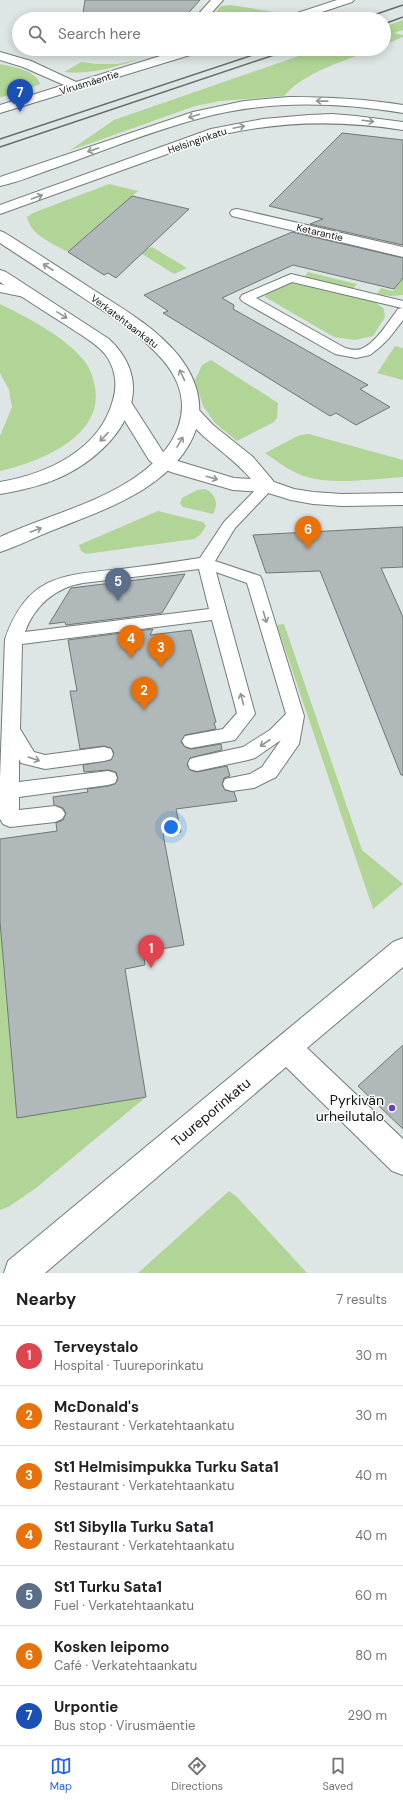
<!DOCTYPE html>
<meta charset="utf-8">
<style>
:root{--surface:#fff;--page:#f6f6f6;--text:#202124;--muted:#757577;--line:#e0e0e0;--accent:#2563eb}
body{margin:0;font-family:"DM Sans",sans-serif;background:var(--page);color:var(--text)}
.you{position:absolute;left:171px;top:827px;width:14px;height:14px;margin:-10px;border:3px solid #fff;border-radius:50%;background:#1a73e8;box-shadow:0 0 0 6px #1a73e833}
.badge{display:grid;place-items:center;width:26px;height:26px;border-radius:50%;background:var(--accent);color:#fff;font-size:13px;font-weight:700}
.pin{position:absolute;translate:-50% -33px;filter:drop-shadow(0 1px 2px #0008)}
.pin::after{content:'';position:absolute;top:21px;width:14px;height:12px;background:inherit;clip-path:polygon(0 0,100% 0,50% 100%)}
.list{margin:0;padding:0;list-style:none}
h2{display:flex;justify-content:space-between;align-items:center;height:52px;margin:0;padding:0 16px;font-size:17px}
h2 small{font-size:13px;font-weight:400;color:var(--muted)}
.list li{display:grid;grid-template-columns:26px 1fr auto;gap:12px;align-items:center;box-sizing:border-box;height:60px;padding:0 16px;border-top:1px solid var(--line)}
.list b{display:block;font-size:15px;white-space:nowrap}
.list p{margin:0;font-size:13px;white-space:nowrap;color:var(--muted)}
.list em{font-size:13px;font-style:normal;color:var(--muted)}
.icon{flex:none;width:22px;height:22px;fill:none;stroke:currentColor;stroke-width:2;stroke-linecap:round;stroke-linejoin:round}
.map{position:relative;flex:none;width:403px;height:1273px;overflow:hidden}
.search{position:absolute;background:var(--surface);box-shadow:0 2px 10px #0003;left:12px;right:12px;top:12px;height:44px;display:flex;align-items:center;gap:10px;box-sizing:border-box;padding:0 14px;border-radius:22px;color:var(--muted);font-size:15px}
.sheet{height:472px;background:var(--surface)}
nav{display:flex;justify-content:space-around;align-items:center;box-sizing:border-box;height:56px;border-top:1px solid var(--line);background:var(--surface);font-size:11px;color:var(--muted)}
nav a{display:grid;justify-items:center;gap:2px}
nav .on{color:var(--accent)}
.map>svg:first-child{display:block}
</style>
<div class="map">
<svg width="403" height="1273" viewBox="0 0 403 1273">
<rect width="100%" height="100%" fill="#dde6e4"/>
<path fill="#b1d596" d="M231,5L281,13L287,15L275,19H210L221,6Z
M403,20V30L394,33L403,35V37L384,45V27Z
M319,49H374C345,61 304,72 284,96L220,101L195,106L69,151L114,120Z
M140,59C116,67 89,75 64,72L81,62L96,64H117Z
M0,64C13,67 36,70 40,84L17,94L0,97Z
M109,184L138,191L68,252C54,244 30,235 27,217L33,213Z
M152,247L187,268L174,274L139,252Z
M308,272L357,284L353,289L304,277Z
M403,278V295L390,296L377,294L381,288L393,291Z
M292,283L375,302L384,309L385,317L373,336L355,340L334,337L265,297L266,293L280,284Z
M0,304C28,318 60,334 81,357C89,365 93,376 95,387C104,437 39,462 0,471V436L12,407L9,390L0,373Z
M395,346L403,348V380L377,373Z
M211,360L278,403L277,418L274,422L237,441L215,423L203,406L195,380L202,365Z
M309,434L403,460V477C375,479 333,485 307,477C292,473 278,462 265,453L300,435Z
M205,489C216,494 219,504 213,514L183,507L180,503L182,498L197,490Z
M158,511L203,522L206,526L201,534L194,539L86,554L81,551L79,545Z
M284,624L362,850L403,884L373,909L277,625Z
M0,922L17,1117L146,1097L36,1188L10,1206L0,1210Z
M229,1191L237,1197L307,1273H138Z"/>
<path fill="#b0b8b9" stroke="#6f7777" d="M85,0H200L183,19H112L83,13Z
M342,133L403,140V245L310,224L323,219L269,206Z
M132,196L189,209L116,278L108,273L104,275L68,252Z
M292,232L403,258V278L394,289L293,265L222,298L234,305L233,309L368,385L360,389L390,407L356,425L336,413L330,416L163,313L168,311L144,295Z
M403,527V567L381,568L403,617V775H401L320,571L266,573L253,535Z
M185,574L162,613L66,625L65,622L49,624L71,588Z
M153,629L150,635L191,630L216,722L214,723L216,729L185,735L181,742L185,747L191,749L221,744L222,750L190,758L187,765L190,770L197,772L227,766L230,776L224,778L222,785L225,790L234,792L237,801L176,809L181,832L163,834L184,945L143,952L145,965L125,969L146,1097L17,1118L0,922V839L57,831L56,823L63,820L66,813L63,808L54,805L53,797L88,792L87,789L108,786L115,784L118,779L116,772L108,770L84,772L83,765L111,760L114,753L111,748L104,746L80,749L70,691H77L68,640Z
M403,1045V1129L358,1086Z"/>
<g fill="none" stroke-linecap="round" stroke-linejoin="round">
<g stroke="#747c7a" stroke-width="2">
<path id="lane" d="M291,274L403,301V320L390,337L380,347L370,355L356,358L335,354L242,301L240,298L242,295ZM292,282L402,308L398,309C389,321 375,344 361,349C356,351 349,349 345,348L256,298Z
M0,284L33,291L35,294L33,297L29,298L0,292Z
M267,481L272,483L275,486L235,528L215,561L260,576L262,580L304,716L299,744L276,777L254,788L232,791L225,789L223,784L225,779L250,774L262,767L281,740L255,758L248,760L197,771L190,769L188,764L190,759L197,757L243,747L270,730L286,714L247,583L216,572L255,714L235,740L191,748L185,746L182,741L185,736L223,729L237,713L212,620L22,644L20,729L34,752L45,755L104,747L111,749L113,754L111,759L104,761L45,769L21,763L19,759V782L108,771L115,773L117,778L115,783L108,785L19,797V810L55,806L62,809L65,814L62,819L55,822L10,827L3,824L0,819V778L5,639C28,575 62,575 121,569C147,566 174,562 200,558L224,522L262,483ZM199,569L209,609L25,632C34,606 56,587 83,583Z"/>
</g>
<g stroke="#747c7a" stroke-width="2">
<path id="street" d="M211,0H223L206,19H194Z
M337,0H354L352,2L301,19H283L285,17Z
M183,49H202L200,52L0,113V105L64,85L23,67L0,60V52L31,61L76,82Z
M237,209L403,247V257L232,216L230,213L232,210Z
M123,398L129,399L163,452L171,459L234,478L251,479C230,454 200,439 182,412L185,408L191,407L197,408L213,425L253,457L274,482L294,489L313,492L342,494L403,493V505L342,506L313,504L291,500L265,492L233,490L174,473L157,467L149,460L114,403L117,399Z
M403,938V967L307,1048L403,1139V1175L392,1171L286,1067L45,1273H4L8,1261L393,942Z"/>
</g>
<g stroke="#747c7a" stroke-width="2">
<path id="secondary" d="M0,231L5,233C34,251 63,270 92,289C122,308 155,327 178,355C220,408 195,456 144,489C117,506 86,517 56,529C37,536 19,546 0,552V537C43,517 91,506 131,480C175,452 203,406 162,359C139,333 108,314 79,295C52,277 26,260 0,243Z
M0,270L6,272L109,339C162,389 118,448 67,474C46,485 23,490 0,494V482C47,474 100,450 113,400C118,384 115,367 105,354C95,342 79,334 66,325C44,311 22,297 0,282Z"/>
</g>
<g stroke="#747c7a" stroke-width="2">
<path id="primary" d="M289,97C328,97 365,99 403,105V113C337,102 266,100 201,118C151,131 103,151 55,168C37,174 19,182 0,186V177L193,112L244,101Z
M332,114L356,116L403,122V130C341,120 281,121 220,135L0,214V205L211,129L263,119L309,115Z"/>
</g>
<use href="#lane" fill="#fff" fill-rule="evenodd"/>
<use href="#street" fill="#fff" fill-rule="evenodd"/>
<use href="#secondary" fill="#fff" fill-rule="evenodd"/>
<use href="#primary" fill="#fff" fill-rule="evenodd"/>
<path stroke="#646968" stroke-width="1.5" d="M362,19L403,5
M384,24L403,17
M286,55L307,49
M0,139L271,49
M0,147L292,49"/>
</g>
<defs><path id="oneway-shaft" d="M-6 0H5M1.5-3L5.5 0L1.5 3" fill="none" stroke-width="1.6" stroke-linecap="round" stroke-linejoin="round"/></defs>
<g stroke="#939594">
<use href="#oneway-shaft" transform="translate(322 101) rotate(-179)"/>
<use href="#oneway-shaft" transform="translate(194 116) rotate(163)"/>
<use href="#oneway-shaft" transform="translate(368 121) rotate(7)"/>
<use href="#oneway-shaft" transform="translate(239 127) rotate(-12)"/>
<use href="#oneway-shaft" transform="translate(93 150) rotate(161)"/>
<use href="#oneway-shaft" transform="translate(37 197) rotate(-20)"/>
<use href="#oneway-shaft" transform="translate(48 267) rotate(-147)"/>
<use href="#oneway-shaft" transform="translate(62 315) rotate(32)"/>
<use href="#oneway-shaft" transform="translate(182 375) rotate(-115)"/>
<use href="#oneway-shaft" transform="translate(104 437) rotate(133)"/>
<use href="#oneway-shaft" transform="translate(180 442) rotate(-59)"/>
<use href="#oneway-shaft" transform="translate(212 478) rotate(16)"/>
<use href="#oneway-shaft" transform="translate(36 530) rotate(-20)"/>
<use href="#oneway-shaft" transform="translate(265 617) rotate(73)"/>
<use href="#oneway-shaft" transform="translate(242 699) rotate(-105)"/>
<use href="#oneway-shaft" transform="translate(265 743) rotate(147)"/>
<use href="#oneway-shaft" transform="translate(34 759) rotate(19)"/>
</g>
<circle fill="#6940b9" stroke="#fff" stroke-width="1.5" cx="392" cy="1108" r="4"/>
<g text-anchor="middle" stroke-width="3" stroke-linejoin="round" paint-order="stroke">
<g font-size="10" fill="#101312" stroke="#fff">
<text transform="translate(89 82) rotate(-17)" y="4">Virusmäentie</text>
<text transform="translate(197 140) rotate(-19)" y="4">Helsinginkatu</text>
<text transform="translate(320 232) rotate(13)" y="4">Ketarantie</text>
<text transform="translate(125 321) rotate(37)" y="4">Verkatehtaankatu</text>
</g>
<g font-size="14" fill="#101312" stroke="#fff" text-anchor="end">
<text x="384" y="1105">Pyrkivän<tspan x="384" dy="16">urheilutalo</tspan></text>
</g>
<g font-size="14" fill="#101312" stroke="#fff">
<text transform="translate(211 1112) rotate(-40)" y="5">Tuureporinkatu</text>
</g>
</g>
</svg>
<div class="you"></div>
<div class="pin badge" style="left:151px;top:968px;background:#e0444e">1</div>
<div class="pin badge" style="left:144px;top:710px;background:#e8710a">2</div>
<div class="pin badge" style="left:161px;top:667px;background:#e8710a">3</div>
<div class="pin badge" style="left:131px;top:658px;background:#e8710a">4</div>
<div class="pin badge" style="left:118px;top:601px;background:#5c6f8a">5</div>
<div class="pin badge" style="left:308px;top:549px;background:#e8710a">6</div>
<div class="pin badge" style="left:20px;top:112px;background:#1a4fb4">7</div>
<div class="search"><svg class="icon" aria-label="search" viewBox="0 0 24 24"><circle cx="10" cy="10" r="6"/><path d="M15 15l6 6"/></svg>Search here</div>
</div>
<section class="sheet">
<h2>Nearby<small>7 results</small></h2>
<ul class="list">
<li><span class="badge" style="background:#e0444e">1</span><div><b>Terveystalo</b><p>Hospital · Tuureporinkatu</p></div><em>30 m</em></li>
<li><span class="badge" style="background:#e8710a">2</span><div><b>McDonald's</b><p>Restaurant · Verkatehtaankatu</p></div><em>30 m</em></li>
<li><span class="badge" style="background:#e8710a">3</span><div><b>St1 Helmisimpukka Turku Sata1</b><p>Restaurant · Verkatehtaankatu</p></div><em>40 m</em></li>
<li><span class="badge" style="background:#e8710a">4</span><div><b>St1 Sibylla Turku Sata1</b><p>Restaurant · Verkatehtaankatu</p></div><em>40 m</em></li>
<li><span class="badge" style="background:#5c6f8a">5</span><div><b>St1 Turku Sata1</b><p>Fuel · Verkatehtaankatu</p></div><em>60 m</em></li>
<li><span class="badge" style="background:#e8710a">6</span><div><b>Kosken leipomo</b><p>Café · Verkatehtaankatu</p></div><em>80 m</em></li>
<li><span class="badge" style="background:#1a4fb4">7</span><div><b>Urpontie</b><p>Bus stop · Virusmäentie</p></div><em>290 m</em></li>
</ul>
</section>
<nav>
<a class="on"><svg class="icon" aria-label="map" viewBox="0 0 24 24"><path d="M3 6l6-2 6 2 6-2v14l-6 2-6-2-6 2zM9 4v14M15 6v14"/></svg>Map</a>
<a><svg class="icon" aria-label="directions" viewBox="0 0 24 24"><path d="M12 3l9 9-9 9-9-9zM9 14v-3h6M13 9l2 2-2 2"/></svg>Directions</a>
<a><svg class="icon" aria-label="saved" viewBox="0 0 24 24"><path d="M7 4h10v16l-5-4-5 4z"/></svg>Saved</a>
</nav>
